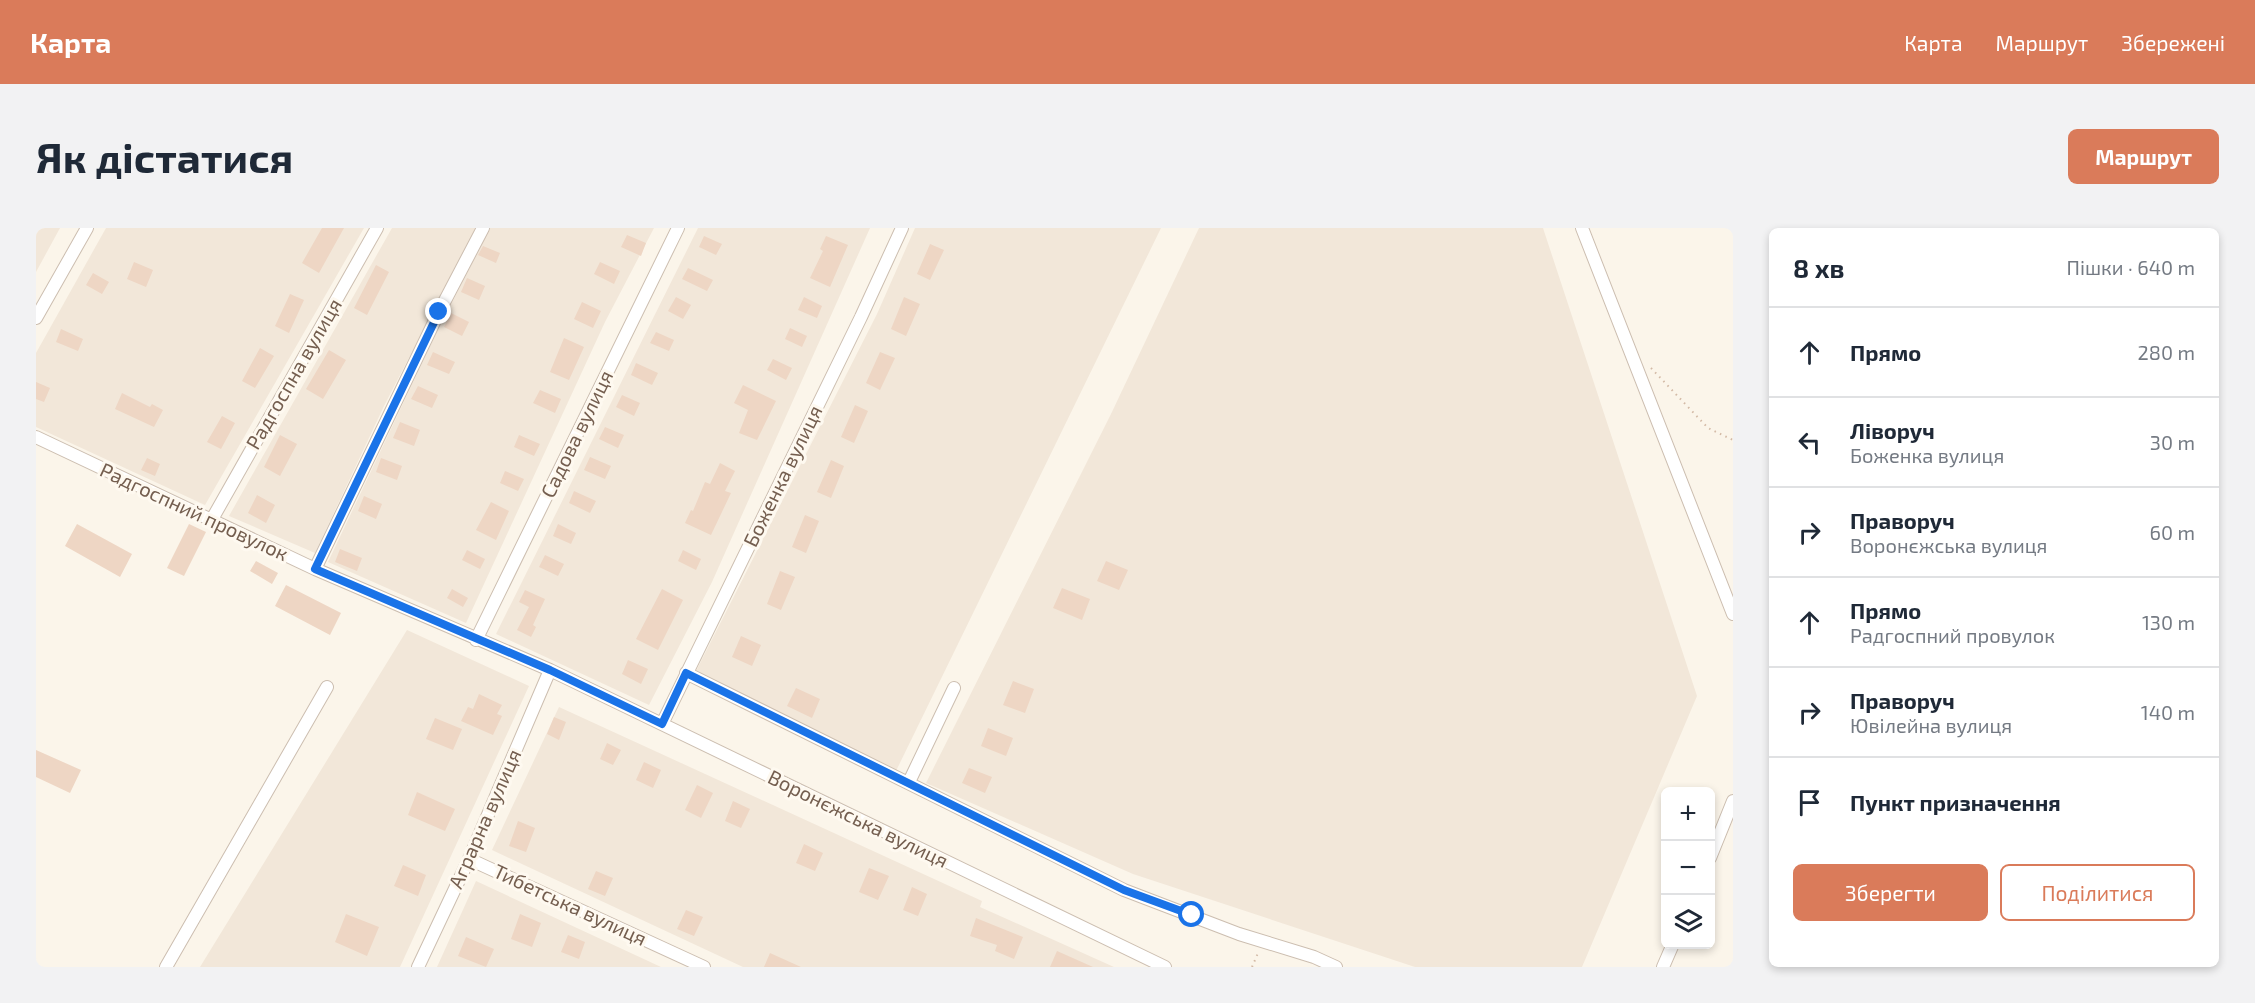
<!DOCTYPE html>
<html lang="uk">
<meta charset="utf-8">
<style>
:root{--surface:#fff;--page:#f2f2f3;--text:#1f2937;--muted:#747a83;--line:#e0e1e3;--accent:#da7b5a}
body{margin:0;font-family:"Exo 2",sans-serif;background:var(--page);color:var(--text)}
.controls{position:absolute;right:18px;bottom:18px;display:grid;overflow:hidden;border-radius:9px;box-shadow:0 3px 9px #0003}
.controls button{width:54px;height:54px;display:grid;place-items:center;padding:0;border:0;border-bottom:2px solid var(--line);background:var(--surface);color:var(--text);font:30px sans-serif}
.stop{position:absolute;width:18px;height:18px;margin:-14px;border:4px solid #1a73e8;border-radius:50%;background:#fff}
.stop.end{background:#1a73e8;border-color:#fff;box-shadow:0 2px 6px #0008}
.list{margin:0;padding:0;list-style:none}
h2{display:flex;justify-content:space-between;align-items:center;height:78px;margin:0;padding:0 24px;font-size:26px}
h2 small{font-size:20px;font-weight:400;color:var(--muted)}
.list li{display:grid;grid-template-columns:39px 1fr auto;gap:18px;align-items:center;box-sizing:border-box;height:90px;padding:0 24px;border-top:2px solid var(--line)}
.list b{display:block;font-size:22px;white-space:nowrap}
.list p{margin:0;font-size:20px;white-space:nowrap;color:var(--muted)}
.list em{font-size:20px;font-style:normal;color:var(--muted)}
.actions{display:flex;gap:12px;padding:18px 24px}
.actions a{flex:1;padding:14px 0;border:2px solid var(--accent);border-radius:9px;text-align:center;font-size:21px;color:var(--accent)}
.actions .main{background:var(--accent);color:#fff}
.icon{flex:none;width:33px;height:33px;fill:none;stroke:currentColor;stroke-width:2;stroke-linecap:round;stroke-linejoin:round}
.map{position:relative;flex:none;width:1697px;height:739px;overflow:hidden;border-radius:9px}
header{display:flex;align-items:center;gap:36px;box-sizing:border-box;height:84px;padding:0 30px;background:var(--accent);color:#fff}
header strong{font-size:28px}
nav{display:flex;gap:33px;margin-inline-start:auto;font-size:21px}
.intro{display:flex;align-items:center;justify-content:space-between;box-sizing:border-box;height:144px;padding:0 36px}
h1{margin:0;font-size:42px}
.button{padding:15px 27px;border-radius:9px;background:var(--accent);color:#fff;font-size:21px;font-weight:700}
main{display:flex;gap:36px;padding:0 36px}
aside{flex:1;background:var(--surface);border-radius:9px;box-shadow:0 3px 9px #0003}
.map>svg:first-child{display:block}
</style>
<header>
<strong>Карта</strong>
<nav><a>Карта</a><a>Маршрут</a><a>Збережені</a></nav>
</header>
<div class="intro"><h1>Як дістатися</h1><a class="button">Маршрут</a></div>
<main>
<div class="map">
<svg width="1697" height="739" viewBox="0 0 1697 739">
<rect width="100%" height="100%" fill="#fbf5ea"/>
<path fill="#f2e7d9" d="M0,0H24L0,44Z
M70,0H328L169,277L0,199V125Z
M356,0H440L348,178L279,325L193,288Z
M454,0H618L569,94L430,395L292,334L399,108Z
M662,0H834L676,354L613,477L460,406Z
M879,0H1125L860,543L660,443L841,86Z
M1163,0H1507L1661,468L1546,739H1379L1097,646L890,555L1075,186Z
M371,402L493,458L364,739H164Z
M523,479L946,673L944,679L1078,739H707L456,622Z
M440,653L625,739H401Z"/>
<path fill="#eed6c4" d="M286,0H308L283,45L266,35Z
M591,7L610,15L605,28L585,19Z
M668,8L686,16L680,27L663,19Z
M790,8L812,17L794,59L774,50L787,23L784,21Z
M894,16L908,22L894,52L881,46Z
M447,18L464,25L460,35L442,27Z
M98,34L117,42L110,59L91,51Z
M564,34L584,43L578,56L558,46Z
M340,37L353,44L331,87L318,80Z
M652,40L677,52L671,63L646,51Z
M57,45L73,54L66,66L50,57Z
M431,50L449,58L443,72L425,64Z
M254,66L268,72L253,105L239,98Z
M640,69L655,77L647,91L632,83Z
M768,69L786,78L781,90L762,82Z
M868,69L884,76L870,108L855,101Z
M546,74L565,83L557,100L538,91Z
M415,85L433,94L426,108L408,99Z
M754,100L771,108L766,119L749,111Z
M25,101L47,111L42,123L20,114Z
M620,104L638,112L633,123L614,115Z
M528,110L548,119L533,152L514,144Z
M224,120L238,128L219,160L206,153Z
M293,122L310,132L287,171L270,161Z
M397,124L419,134L413,146L391,137Z
M844,124L859,130L844,162L830,155Z
M737,131L756,140L750,152L731,142Z
M600,135L622,145L616,157L595,147Z
M0,154L14,160L8,174L0,171Z
M707,157L740,173L721,212L703,205L712,182L698,175Z
M382,158L402,167L396,180L375,171Z
M504,162L525,171L519,185L497,175Z
M86,165L114,179L116,176L127,182L118,199L79,181Z
M586,167L604,175L598,188L580,179Z
M819,177L832,183L818,215L805,209Z
M186,188L199,195L185,221L171,214Z
M364,194L384,202L378,218L357,210Z
M569,199L588,207L582,220L563,211Z
M244,207L261,216L244,248L228,239Z
M483,207L504,216L498,228L478,219Z
M554,229L575,238L569,251L548,242Z
M111,230L124,236L119,248L105,242Z
M345,230L366,238L361,252L340,244Z
M795,232L808,238L795,270L781,264Z
M684,235L699,243L689,263L695,265L675,307L649,295L655,282L657,283L669,254L674,256Z
M469,243L488,251L482,263L464,255Z
M538,263L560,273L554,285L533,275Z
M221,267L239,277L230,295L212,285Z
M328,268L346,276L340,291L322,283Z
M455,274L473,283L460,312L440,302Z
M769,287L783,293L770,325L756,319Z
M41,296L96,326L84,349L29,318Z
M153,296L170,304L148,348L131,340Z
M522,296L540,305L535,316L517,308Z
M304,321L326,330L321,343L299,334Z
M431,322L449,331L444,341L426,332Z
M647,322L665,331L660,342L642,333Z
M509,327L528,336L522,348L503,339Z
M220,333L242,345L236,356L214,343Z
M1070,333L1092,342L1083,362L1061,353Z
M744,343L759,349L745,382L731,376Z
M250,357L305,385L294,407L239,378Z
M1026,360L1054,371L1046,392L1017,380Z
M416,361L432,370L427,379L411,370Z
M626,361L647,372L622,422L600,411Z
M489,362L509,371L497,397L500,399L495,409L481,402L493,379L483,374Z
M705,408L725,417L716,438L696,429Z
M592,432L612,441L605,456L586,446Z
M977,453L998,461L989,485L967,477Z
M760,460L784,471L776,490L751,478Z
M443,466L466,477L461,486L466,488L457,507L425,493L432,479L437,481Z
M518,489L530,494L523,512L511,506Z
M399,490L426,501L417,522L390,511Z
M952,500L977,510L970,528L945,518Z
M571,515L585,522L577,537L564,531Z
M0,522L45,542L34,565L0,549Z
M608,534L625,542L617,560L600,552Z
M933,540L956,549L949,565L926,555Z
M661,557L677,565L665,590L649,582Z
M381,564L419,581L409,603L372,587Z
M697,573L714,581L705,600L689,593Z
M482,593L499,600L490,624L473,618Z
M768,616L787,625L779,643L760,635Z
M367,637L390,647L382,668L358,658Z
M833,640L853,648L842,672L823,664Z
M560,643L577,650L569,668L552,661Z
M876,659L891,666L882,688L867,682Z
M650,682L667,689L658,708L641,701Z
M310,686L343,699L331,728L299,714Z
M484,686L505,695L496,719L475,711Z
M940,690L987,709L978,731L959,723L961,717L934,708Z
M532,707L549,714L543,731L525,724Z
M430,709L458,721L450,739L422,728Z
M1021,723L1057,739H1014Z
M734,725L765,739H728Z"/>
<g fill="none" stroke-linecap="round" stroke-linejoin="round">
<g stroke="#ccbeb0" stroke-width="14">
<path id="minor" d="M1546,0L1697,386
M0,90L51,0
M0,209L279,341L514,442L1129,739
M175,293L341,0
M279,341L403,84L447,0
M440,412L642,0
M650,445L1088,662L1203,706L1278,729L1300,739
M626,496L825,89L866,0
M873,554L918,460
M1674,630L1697,573
M433,631L668,739
M130,739L291,459
M382,739L433,631L514,442
M1627,739L1637,716"/>
</g>
<path stroke="#d3baa6" stroke-width="2" stroke-dasharray="1.5 4.5" stroke-linecap="butt" d="M1615,140L1672,200L1697,212
M1216,739L1222,725"/>
<use href="#minor" stroke="#fff" stroke-width="12"/>
</g>
<g fill="none" stroke-linecap="round" stroke-linejoin="round">
<path stroke="#1a73e8" stroke-width="8" d="M403,84L279,341L514,442L626,496L650,445L1088,662L1156,687"/>
</g>
<g text-anchor="middle" stroke-width="6" stroke-linejoin="round" paint-order="stroke">
<g font-size="20" fill="#745e4f" stroke="#fef9f0">
<text transform="translate(258 146) rotate(-60)" y="7">Радгоспна вулиця</text>
<text transform="translate(541 206) rotate(-64)" y="7">Садова вулиця</text>
<text transform="translate(747 248) rotate(-64)" y="7">Боженка вулиця</text>
<text transform="translate(158 284) rotate(25)" y="7">Радгоспний провулок</text>
<text transform="translate(449 591) rotate(-66)" y="7">Аграрна вулиця</text>
<text transform="translate(822 591) rotate(26)" y="7">Воронєжська вулиця</text>
<text transform="translate(534 677) rotate(25)" y="7">Тибетська вулиця</text>
</g>
</g>
</svg>
<div class="controls">
<button>+</button>
<button>−</button>
<button><svg class="icon" aria-label="layers" viewBox="0 0 24 24"><path d="M12 4l9 5-9 5-9-5zM3 14l9 5 9-5"/></svg></button>
</div>
<div class="stop" style="left:1156px;top:687px"></div>
<div class="stop end" style="left:403px;top:84px"></div>
</div>
<aside>
<h2>8 хв<small>Пішки · 640 m</small></h2>
<ul class="list">
<li><svg class="icon" aria-label="ahead" viewBox="0 0 24 24"><path d="M12 20V5M6 11l6-6 6 6"/></svg><div><b>Прямо</b></div><em>280 m</em></li>
<li><svg class="icon" aria-label="left" viewBox="0 0 24 24"><path d="M17 20v-9H6M10 6l-5 5 5 5"/></svg><div><b>Ліворуч</b><p>Боженка вулиця</p></div><em>30 m</em></li>
<li><svg class="icon" aria-label="right" viewBox="0 0 24 24"><path d="M7 20v-9h11M14 6l5 5-5 5"/></svg><div><b>Праворуч</b><p>Воронєжська вулиця</p></div><em>60 m</em></li>
<li><svg class="icon" aria-label="ahead" viewBox="0 0 24 24"><path d="M12 20V5M6 11l6-6 6 6"/></svg><div><b>Прямо</b><p>Радгоспний провулок</p></div><em>130 m</em></li>
<li><svg class="icon" aria-label="right" viewBox="0 0 24 24"><path d="M7 20v-9h11M14 6l5 5-5 5"/></svg><div><b>Праворуч</b><p>Ювілейна вулиця</p></div><em>140 m</em></li>
<li><svg class="icon" aria-label="arrive" viewBox="0 0 24 24"><path d="M6 21V4h12l-3 4 3 4H6"/></svg><div><b>Пункт призначення</b></div></li>
</ul>
<div class="actions"><a class="main">Зберегти</a><a>Поділитися</a></div>
</aside>
</main>
